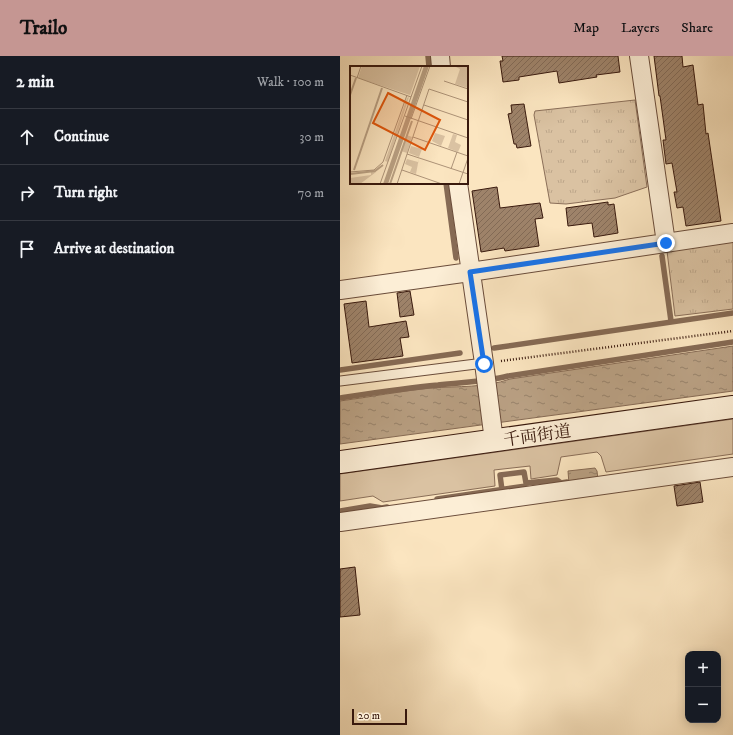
<!DOCTYPE html>
<meta charset="utf-8">
<style>
:root{--surface:#171b24;--page:#20242c;--text:#f1f3f6;--muted:#9ea1a6;--line:#363941;--accent:#c59692}
body{margin:0;font-family:"IM FELL DW Pica","Noto Serif JP",serif;background:var(--page);color:var(--text)}
.controls{position:absolute;right:12px;bottom:12px;display:grid;overflow:hidden;border-radius:8px;box-shadow:0 2px 10px #0003}
.controls button{width:36px;height:36px;display:grid;place-items:center;padding:0;border:0;border-bottom:1px solid var(--line);background:var(--surface);color:var(--text);font:20px sans-serif}
.scale{position:absolute;left:12px;bottom:10px;width:55px;box-sizing:border-box;padding-left:4px;border:2px solid #39190d;border-top:0;font-size:11px;line-height:14px;white-space:nowrap;color:#39190d;-webkit-text-stroke:3px #fceed6;paint-order:stroke}
.stop{position:absolute;width:12px;height:12px;margin:-9px;border:3px solid #1a73e8;border-radius:50%;background:#fff}
.stop.end{background:#1a73e8;border-color:#fff;box-shadow:0 1px 4px #0008}
.list{margin:0;padding:0;list-style:none}
h2{display:flex;justify-content:space-between;align-items:center;height:52px;margin:0;padding:0 16px;font-size:17px}
h2 small{font-size:13px;font-weight:400;color:var(--muted)}
.list li{display:grid;grid-template-columns:26px 1fr auto;gap:12px;align-items:center;box-sizing:border-box;height:56px;padding:0 16px;border-top:1px solid var(--line)}
.list b{display:block;font-size:15px;white-space:nowrap}
.list em{font-size:13px;font-style:normal;color:var(--muted)}
.icon{flex:none;width:22px;height:22px;fill:none;stroke:currentColor;stroke-width:2;stroke-linecap:round;stroke-linejoin:round}
.map{position:relative;flex:none;width:393px;height:679px;overflow:hidden}
header{display:flex;align-items:center;gap:24px;box-sizing:border-box;height:56px;padding:0 20px;background:var(--accent);color:#111}
header strong{font-size:19px}
nav{display:flex;gap:22px;margin-inline-start:auto;font-size:14px}
main{display:flex}
aside{flex:1;background:var(--surface)}
.map>svg:first-child{display:block}
</style>
<header>
<strong>Trailo</strong>
<nav><a>Map</a><a>Layers</a><a>Share</a></nav>
</header>
<main>
<aside>
<h2>2 min<small>Walk · 100 m</small></h2>
<ul class="list">
<li><svg class="icon" aria-label="ahead" viewBox="0 0 24 24"><path d="M12 20V5M6 11l6-6 6 6"/></svg><div><b>Continue</b></div><em>30 m</em></li>
<li><svg class="icon" aria-label="right" viewBox="0 0 24 24"><path d="M7 20v-9h11M14 6l5 5-5 5"/></svg><div><b>Turn right</b></div><em>70 m</em></li>
<li><svg class="icon" aria-label="arrive" viewBox="0 0 24 24"><path d="M6 21V4h12l-3 4 3 4H6"/></svg><div><b>Arrive at destination</b></div></li>
</ul>
</aside>
<div class="map">
<svg width="393" height="679" viewBox="0 0 393 679">
<defs>
<pattern id="grass-tufts" width="24" height="20" patternUnits="userSpaceOnUse"><rect width="24" height="20" fill="#dac2a2"/><path d="M3 7l-1-3M5 7V3M7 7l1-3M15 17l-1-3M17 17v-4M19 17l1-3" fill="none" stroke="#bca68a"/></pattern>
<pattern id="water-ripples" width="26" height="14" patternUnits="userSpaceOnUse"><rect width="26" height="14" fill="#b9a083"/><path d="M2 4q2-2 4 0t4 0M15 11q2-2 4 0t4 0" fill="none" stroke="#97826a"/></pattern>
<pattern id="building-hatch" width="6" height="6" patternUnits="userSpaceOnUse"><rect width="6" height="6" fill="#9e836a"/><path d="M-1 1l2-2M0 6l6-6M5 7l2-2" fill="none" stroke="#826a56"/></pattern>
</defs>
<rect width="100%" height="100%" fill="#fbe5c0"/>
<filter id="stains"><feTurbulence type="fractalNoise" baseFrequency=".005" numOctaves="4"/><feColorMatrix values="0 0 0 0 .2 0 0 0 0 .09 0 0 0 0 .02 0 0 0 .5 -.17"/></filter>
<radialGradient id="worn" r=".72"><stop offset=".6" stop-color="#630" stop-opacity="0"/><stop offset="1" stop-color="#630" stop-opacity=".3"/></radialGradient>
<path fill="url(#grass-tufts)" stroke="#8a6e58" d="M295,44L307,131L275,142L226,148L210,147L194,59L195,55Z
M393,185V253L335,260L327,195Z"/>
<path fill="#dac2a2" stroke="#8a6e58" d="M393,363V398L266,416L261,400L257,396L221,401L217,419L191,423L190,410L154,414L155,430L43,446L33,440L0,445V418Z"/>
<path fill="url(#water-ripples)" stroke="#866a54" d="M393,290V335L0,388V345C30,341 61,335 91,332C118,330 145,332 170,323Z
M255,412L257,415L258,424L229,428L228,415Z"/>
<g fill="none" stroke-linecap="round" stroke-linejoin="round">
<path stroke="#866a54" stroke-width="5.5" d="M88,0L89,11
M106,127L116,202
M322,200L331,265
M154,292L393,257
M0,314L120,297
M0,342C33,337 65,332 98,329C121,326 145,326 168,320L393,286
M162,434L160,419L184,416L186,427
M97,443L186,430V427L217,424L221,427L227,426
M0,455L30,450L42,452L47,451"/>
</g>
<path fill="url(#building-hatch)" stroke="#39190d" d="M162,0H278L280,16L256,19L257,21L219,27L217,15L179,21V24L163,26L160,5H163Z
M314,0H342L343,11L353,9L358,49L363,48L366,78L368,77L381,165L346,170L343,151L337,152L334,136H337L332,107L326,108L323,84H326L320,40H319Z
M184,48L191,90L177,92L176,88H174L168,58L172,57L171,49Z
M157,131L160,152L200,147L203,162L195,163L199,190L165,195L164,192L141,196L132,135Z
M268,146V149L274,148L278,177L254,181L252,167L228,170L226,152Z
M70,235L74,259L60,261L57,237Z
M26,245L29,271L66,265L69,281L60,282L63,300L12,307L4,248Z
M360,426L363,446L337,450L334,430Z
M15,511L20,559L0,561V513Z"/>
<g fill="none" stroke-linecap="round" stroke-linejoin="round">
<g stroke="#6a4c3a" stroke-width="11">
<path id="lane" d="M0,325L144,307"/>
</g>
<g stroke="#6a4c3a" stroke-width="20">
<path id="street" d="M100,0L101,11
M299,0L326,187
M118,127L144,307L154,385
M0,234L130,216L393,177
M0,466L393,411"/>
</g>
<g stroke="#39190d" stroke-width="24">
<path id="secondary" d="M0,406L393,351"/>
</g>
<path stroke="#39190d" stroke-width="2.5" stroke-dasharray="1 2" stroke-linecap="butt" d="M161,305L393,275"/>
<use href="#lane" stroke="#fceed6" stroke-width="9"/>
<use href="#street" stroke="#fceed6" stroke-width="18"/>
<use href="#secondary" stroke="#fceed6" stroke-width="22"/>
</g>
<g fill="none" stroke-linecap="round" stroke-linejoin="round">
<path stroke="#1a73e8" stroke-width="5" d="M144,308L130,216L326,187"/>
</g>
<g text-anchor="middle" stroke-width="3" stroke-linejoin="round" paint-order="stroke">
<g font-size="17" fill="#39190d" stroke="#fceed6">
<text transform="translate(197 379) rotate(-8)" y="6">千両街道</text>
</g>
</g>
<g transform="translate(10 10)">
<rect width="118" height="118" fill="#fbe5c0"/>
<path d="M85,67L95,70L91,80L82,75ZM103,68L107,69L105,76L111,79L108,86L98,82ZM57,69L62,71L57,87L51,85ZM61,80L72,83L69,91L59,87ZM69,92L66,108L60,106L62,101L55,98L57,93L68,96ZM21,106H26L10,118H0V112L21,109Z" fill="#dac2a2"/>
<path d="M12,0H70L60,29L8,12ZM104,0H118V22L105,18L110,3Z" fill="#dac2a2"/>
<path d="M110,8L118,11V21L107,17ZM59,31L38,96L35,95L57,32Z" fill="#dac2a2"/>
<path d="M74,0H78L37,118H33Z" fill="#b9a083"/>
<path fill="none" stroke="#b9a083" stroke-width="2" d="M0,29L6,12M4,104L32,22M0,108L25,105L33,99M37,118L78,0M40,118L62,55"/>
<path fill="none" stroke="#ad9378" stroke-width="1" d="M0,9L61,31M7,12L11,0M94,15L118,23M74,39L118,54M55,50L118,72M61,53L80,0M63,71L118,90M57,88L118,108M101,103L107,86M52,104L92,118M0,106L24,104L33,96L57,29M30,118L72,0M47,118L79,23L118,36M109,118L118,92"/>
<path fill="#df560c" fill-opacity="0.15" stroke="#df560c" stroke-width="2" d="M38,27L90,54L75,84L23,57Z"/>
<rect width="118" height="118" fill="none" stroke="#39190d" stroke-width="2"/>
</g>
<rect width="100%" height="100%" filter="url(#stains)"/>
<rect width="100%" height="100%" fill="url(#worn)"/>
</svg>
<div class="controls">
<button>+</button>
<button>−</button>
</div>
<div class="scale">20 m</div>
<div class="stop" style="left:144px;top:308px"></div>
<div class="stop end" style="left:326px;top:187px"></div>
</div>
</main>
